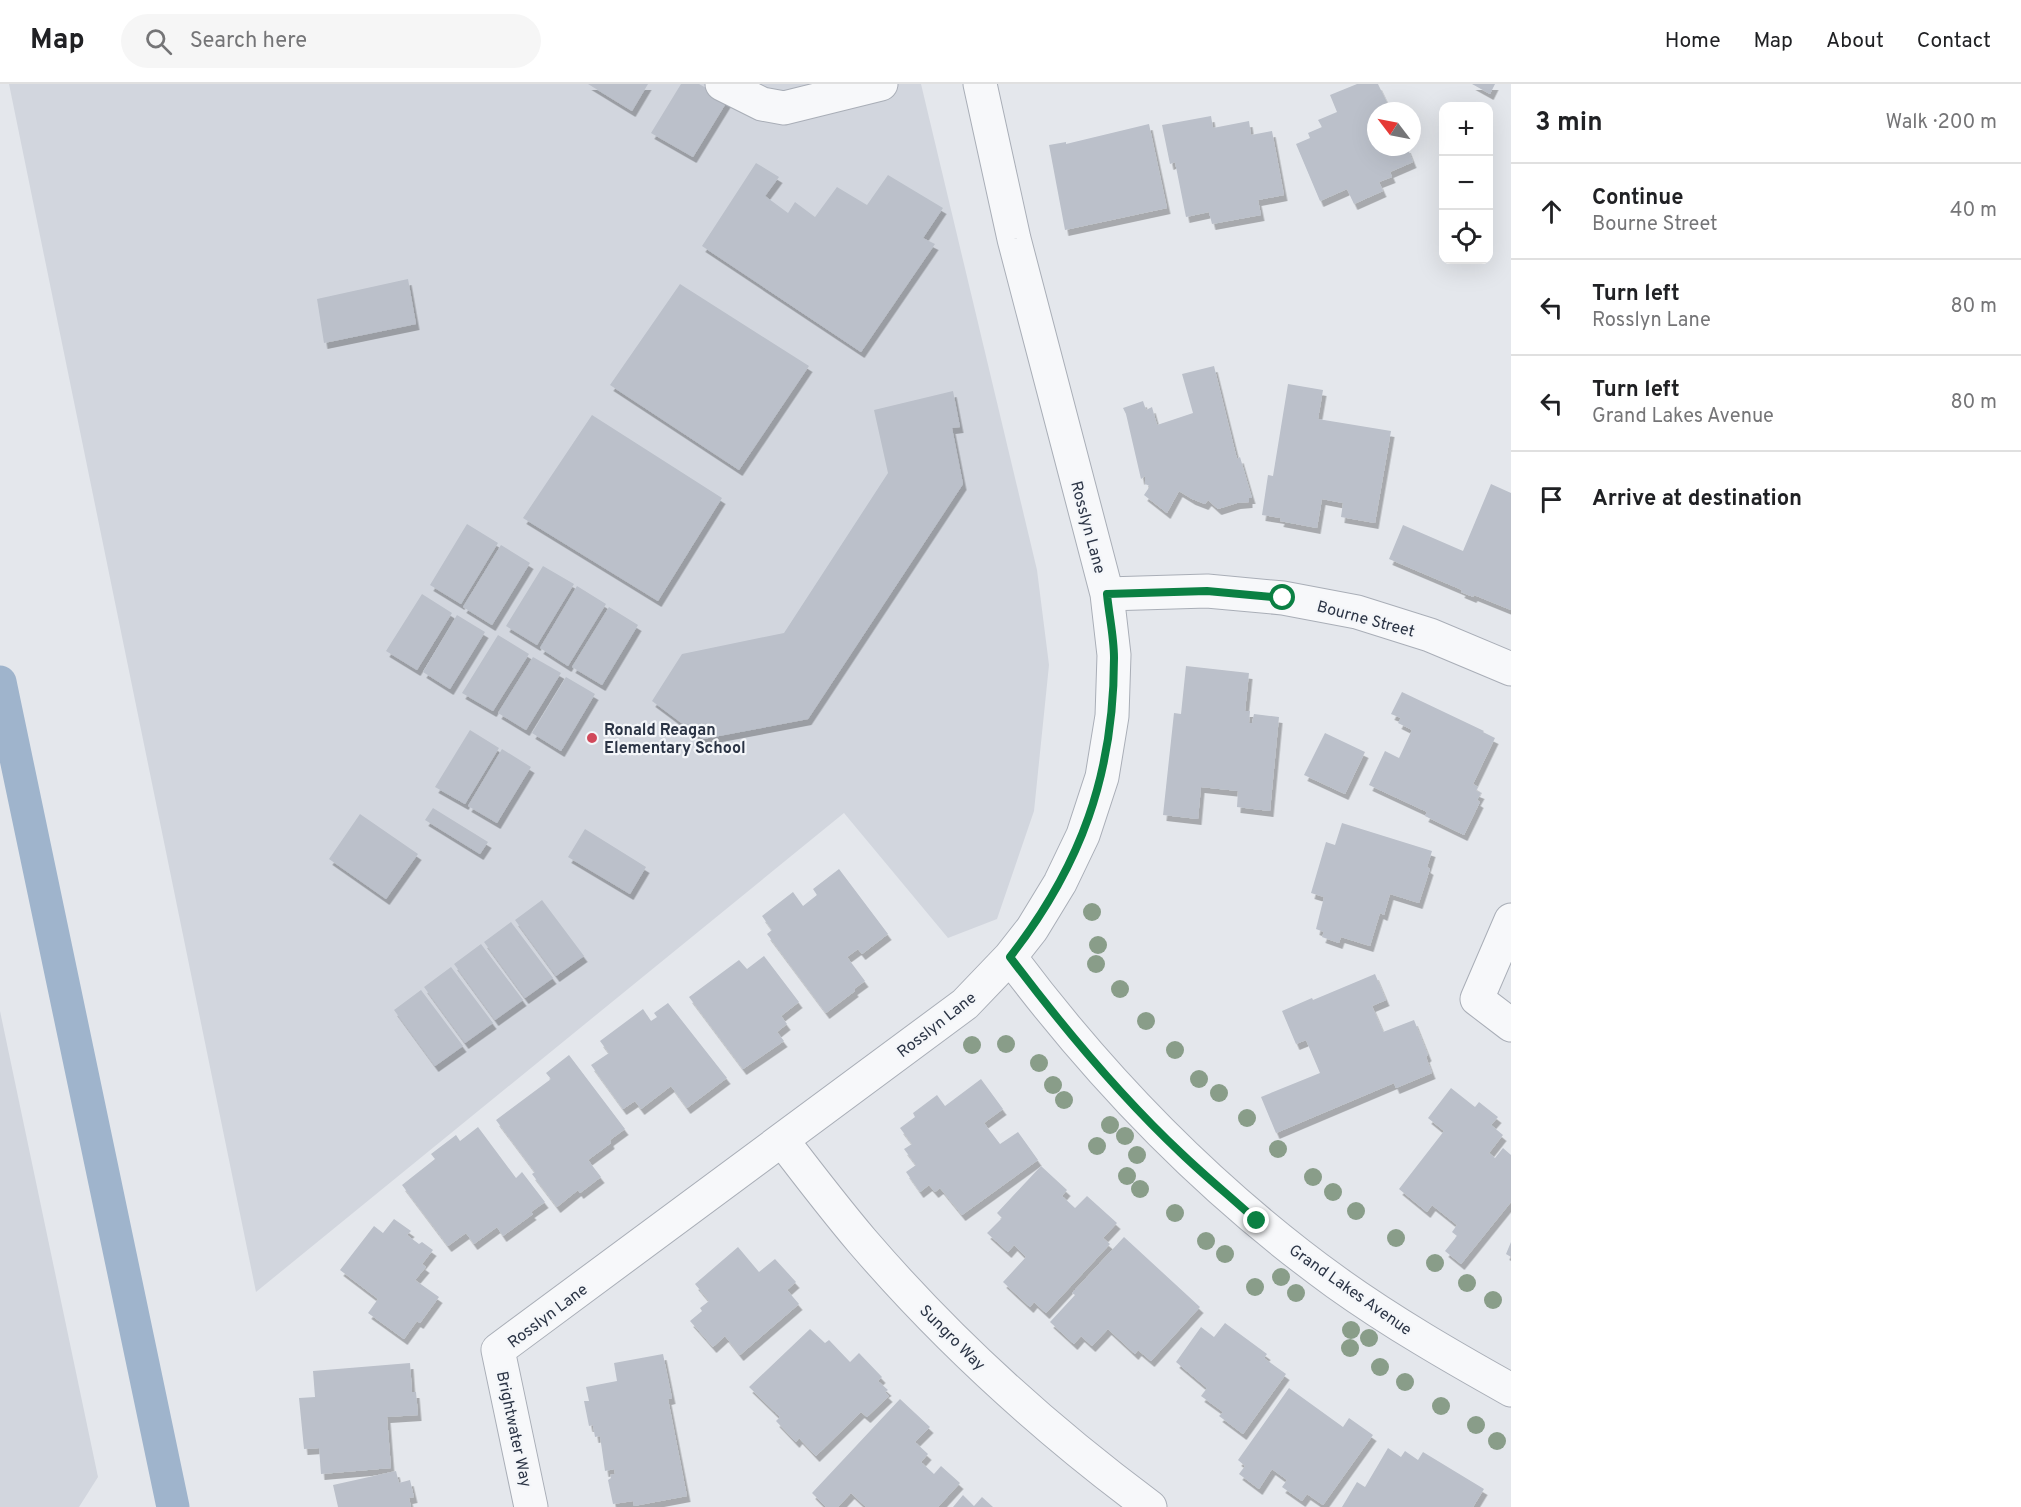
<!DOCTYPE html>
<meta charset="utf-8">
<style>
:root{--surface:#fff;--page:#f6f6f6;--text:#202124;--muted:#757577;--line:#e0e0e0}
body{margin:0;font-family:Overpass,sans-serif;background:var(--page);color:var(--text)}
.controls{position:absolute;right:18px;top:18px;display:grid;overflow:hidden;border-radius:12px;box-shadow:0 6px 24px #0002}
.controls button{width:54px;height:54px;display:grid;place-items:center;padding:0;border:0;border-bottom:2px solid var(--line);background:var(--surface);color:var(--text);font:30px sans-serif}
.compass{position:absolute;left:1367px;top:18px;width:54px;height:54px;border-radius:50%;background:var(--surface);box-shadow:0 6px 24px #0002;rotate:302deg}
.stop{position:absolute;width:18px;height:18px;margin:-14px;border:4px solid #0b8043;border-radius:50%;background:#fff}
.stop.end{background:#0b8043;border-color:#fff;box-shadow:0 2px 6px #0008}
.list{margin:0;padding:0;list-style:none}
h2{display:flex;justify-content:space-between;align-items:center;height:78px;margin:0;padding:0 24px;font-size:26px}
h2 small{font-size:20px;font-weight:400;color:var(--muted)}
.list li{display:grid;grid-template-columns:39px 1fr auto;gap:18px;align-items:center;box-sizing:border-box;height:96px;padding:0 24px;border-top:2px solid var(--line)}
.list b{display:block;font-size:22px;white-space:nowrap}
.list p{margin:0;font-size:20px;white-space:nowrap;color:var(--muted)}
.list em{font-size:20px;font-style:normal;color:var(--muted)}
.icon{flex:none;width:33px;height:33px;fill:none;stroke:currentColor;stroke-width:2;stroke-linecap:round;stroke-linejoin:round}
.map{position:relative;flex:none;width:1511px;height:1423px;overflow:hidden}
header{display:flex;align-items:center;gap:36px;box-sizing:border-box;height:84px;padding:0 30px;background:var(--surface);border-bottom:2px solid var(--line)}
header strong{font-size:28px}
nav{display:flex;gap:33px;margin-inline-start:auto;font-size:21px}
.search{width:420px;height:54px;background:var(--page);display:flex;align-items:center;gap:15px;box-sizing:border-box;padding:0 21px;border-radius:33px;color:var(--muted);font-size:22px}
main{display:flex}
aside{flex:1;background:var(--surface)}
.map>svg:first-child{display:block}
</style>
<header>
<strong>Map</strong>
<div class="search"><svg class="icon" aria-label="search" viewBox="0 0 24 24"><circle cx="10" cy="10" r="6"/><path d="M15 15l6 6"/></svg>Search here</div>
<nav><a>Home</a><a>Map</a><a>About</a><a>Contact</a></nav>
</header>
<main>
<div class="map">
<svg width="1511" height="1423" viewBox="0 0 1511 1423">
<defs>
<filter id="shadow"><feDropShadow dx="3.5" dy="6" stdDeviation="0" flood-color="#0004"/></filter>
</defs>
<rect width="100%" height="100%" fill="#e4e7ec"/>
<path fill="#d2d6de" d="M9,0H921L1037,486L1049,581L1034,727L997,835L948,854L844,729L256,1208Z
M0,927L98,1393L79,1423H0Z"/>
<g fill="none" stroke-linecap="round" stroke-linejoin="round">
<path stroke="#9fb4cc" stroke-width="33" d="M0,598L173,1423"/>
</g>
<path fill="#bbc0ca" filter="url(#shadow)" d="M588,0H648L632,27Z
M681,0H699L728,16L693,73L651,49Z
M1357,0H1378L1391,27H1376V63H1407L1413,78L1390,88L1392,93L1379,98L1383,107L1354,120L1347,105L1320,117L1296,60L1310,54L1308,49L1322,43L1318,36L1337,28L1330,11Z
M1472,0H1495L1490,10Z
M1211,32L1213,44L1249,37L1251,51L1272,47L1284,111L1258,116L1261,131L1212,140L1209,128L1186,133L1175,78L1170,80L1162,41Z
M1149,40L1167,124L1065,146L1049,61L1066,58V60Z
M756,79L779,93L765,112L788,129L795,118L815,133L837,103L867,121L888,91L943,124L923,154L935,160L861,268L702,162Z
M408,195L416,240L324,259L317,215Z
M680,200L809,282L739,386L610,301Z
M1214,282L1237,375L1240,373L1252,414H1249V418L1237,419L1218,425L1208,416L1205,420L1192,415L1179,407L1167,429L1144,411L1150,402L1145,400V392L1141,395L1126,330L1123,324L1143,317L1146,326L1152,323L1157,341L1193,329L1182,290Z
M1288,300L1323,306L1318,335L1391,347L1375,439L1341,433L1343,419L1322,415L1317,444L1280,437L1281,434L1262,431L1268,391L1273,392Z
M953,307L960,343L952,344L963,400L808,635L703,655L652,617L682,570L784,549L888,389L874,326Z
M592,331L722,414L658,517L523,434Z
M1491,400L1511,409V526L1474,511L1473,513L1461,508L1462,506L1389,475L1403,441L1463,467Z
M467,440L498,459L461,520L430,501Z
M501,461L530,479L492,541L463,523Z
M543,482L574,500L537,561L506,542Z
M577,502L606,520L568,582L540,564Z
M422,510L452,529L417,586L386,567Z
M609,523L638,541L602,601L572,583Z
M457,531L485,548L450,605L423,588Z
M498,551L529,570L493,627L462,609Z
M533,573L561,589L526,646L498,629Z
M1186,582L1249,589L1245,627H1250L1249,639H1252L1254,630L1279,633L1270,727L1237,723L1238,707L1201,703L1198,735L1163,731L1174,629L1181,630Z
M566,593L595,610L561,667L532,649Z
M1402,608L1484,647L1483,648L1495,654L1473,700L1478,703L1476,707L1481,709L1477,716L1480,718L1464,751L1425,732L1427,728L1369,701L1385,667L1399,674L1412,646L1398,639L1401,634L1391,630Z
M470,646L499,664L465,720L435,703Z
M1325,649L1365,668L1345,710L1304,691Z
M502,665L531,683L497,739L468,722Z
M433,724L488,758L480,770L425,736Z
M360,730L418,770L386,815L329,775Z
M1342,739L1432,767L1427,783L1430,785L1419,819L1390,810L1384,831L1380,829L1370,862L1341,853L1339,859L1322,853L1324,848L1316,845L1324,813L1311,809L1326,758L1335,761Z
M585,745L646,783L630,810L568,773Z
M839,785L888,850L862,870L858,865L847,873L865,897L854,905L855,907L826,929L767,850L772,846L762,832L793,808L803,822L817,811L813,805Z
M542,816L584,872L556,892L515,836Z
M511,838L553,894L525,914L484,858Z
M481,860L523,916L495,936L454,880Z
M764,872L799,918L781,932L787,940L777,948L784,957L743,985L689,913L739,876L747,885Z
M451,883L493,939L465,959L424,903Z
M1375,890L1386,916L1372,922L1383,948L1414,936L1428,971L1426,973L1432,989L1396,1004L1394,999L1276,1049L1261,1013L1320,989L1306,956L1296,960L1282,927L1312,914L1313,916Z
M421,906L463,962L435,982L394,926Z
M668,919L727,994L687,1024L671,1002L641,1025L635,1017L623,1025L591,981L609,969L600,957L643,925L651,937L657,933L654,929Z
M569,971L625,1045L610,1056L611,1059L588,1076L601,1093L580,1109L578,1106L557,1123L532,1090L535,1088L496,1036L551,995L546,989Z
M981,995L1003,1025L984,1039L1000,1060L1018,1048L1038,1076L962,1131L940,1104L935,1108L929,1101L920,1108L906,1088L916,1081L904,1065L912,1060L900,1044L915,1033L913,1029L937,1011L945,1022Z
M1451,1004L1475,1023L1479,1018L1498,1033L1491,1041L1503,1051L1489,1069L1495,1074L1503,1064L1511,1071V1118L1461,1180L1445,1167L1457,1152L1452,1148L1457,1141L1432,1121L1427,1128L1399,1105L1444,1047L1428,1034Z
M478,1043L516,1094L522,1088L545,1118L531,1128L533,1130L503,1152L497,1143L474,1160L466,1149L448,1162L402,1101L435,1075L431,1070L456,1051L460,1057Z
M1041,1082L1067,1106L1062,1112L1075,1124L1087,1112L1117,1139L1103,1154L1110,1160L1046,1229L1034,1218L1030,1223L1003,1198L1026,1173L1014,1161L1008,1168L987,1149L1002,1134L997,1129Z
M394,1135L411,1147L407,1151L419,1160L422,1158L433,1166L422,1180L426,1183L415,1196L439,1213L420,1239L417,1237L404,1255L368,1229L378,1215L340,1186L374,1142L383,1149Z
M1124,1153L1200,1223L1151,1277L1138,1266L1135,1270L1108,1245L1092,1262L1081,1252L1074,1260L1050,1238L1075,1211L1072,1209Z
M1511,1158V1173L1506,1170Z
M738,1163L759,1188L775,1175L796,1198L787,1206L799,1220L740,1271L725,1252L713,1263L690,1237L702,1227L700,1224L709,1217L695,1200Z
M1225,1239L1267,1270L1264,1274L1286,1290L1243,1350L1219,1332L1223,1328L1201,1312L1207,1304L1176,1278L1201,1243L1214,1253Z
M810,1245L825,1259L829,1256L850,1278L859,1269L882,1293L878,1297L888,1306L885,1308L889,1312L867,1333L861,1328L816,1372L799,1354L796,1358L776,1337L780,1333L749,1303Z
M663,1270L672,1314L668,1315L687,1412L634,1422L633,1417L613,1420L608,1396L611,1394L610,1391L615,1390L614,1385L605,1387L600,1352L595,1353L593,1341L589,1342L584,1317H589L586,1303L617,1297L614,1279Z
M410,1279L412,1308H416L418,1331L387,1333L391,1384L321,1390L319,1364L304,1365L299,1314L315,1313L313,1287Z
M1289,1304L1343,1343L1349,1334L1373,1351L1323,1421L1307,1410L1302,1417L1282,1403L1287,1396L1272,1385L1259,1405L1239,1390L1245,1382L1238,1376Z
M900,1315L930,1343L915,1358L928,1370L921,1378L934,1390L941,1382L960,1399L938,1423H866L851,1409L838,1423H826L812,1409Z
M1388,1364L1401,1373L1405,1367L1418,1376L1423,1368L1484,1405L1473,1423H1342L1357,1398L1365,1403Z
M396,1387L399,1399L410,1396L414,1413L409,1414L411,1423H338L333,1401Z
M963,1411L974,1422L982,1413L993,1423H953Z"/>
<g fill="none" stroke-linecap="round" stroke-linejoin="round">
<g stroke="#a9aeb7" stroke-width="35">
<path id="minor" d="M722,0L762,20L784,24L881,0
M1107,510L1207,507L1283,514L1357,528L1430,551L1511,585
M1511,836L1477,915L1511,941
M1010,873C1103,997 1211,1108 1337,1199C1393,1239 1452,1273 1511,1306
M782,1056C808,1090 834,1124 862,1157C947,1256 1045,1345 1150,1423
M531,1423L498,1266L965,920L1010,873L1032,845L1060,799L1083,751L1102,693L1112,632L1114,571L1107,510L1014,155L980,0"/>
</g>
<use href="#minor" stroke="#f7f8fa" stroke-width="33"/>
</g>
<g fill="#899d89">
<circle cx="1092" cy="828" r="9"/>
<circle cx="1098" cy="861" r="9"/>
<circle cx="1096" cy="880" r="9"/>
<circle cx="1120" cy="905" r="9"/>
<circle cx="1146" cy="937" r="9"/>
<circle cx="1006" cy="960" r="9"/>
<circle cx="972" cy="961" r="9"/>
<circle cx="1175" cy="966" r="9"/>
<circle cx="1039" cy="979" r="9"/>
<circle cx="1199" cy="995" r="9"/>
<circle cx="1053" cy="1001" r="9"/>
<circle cx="1219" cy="1009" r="9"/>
<circle cx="1064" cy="1016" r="9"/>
<circle cx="1247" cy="1034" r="9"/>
<circle cx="1110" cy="1041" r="9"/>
<circle cx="1125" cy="1052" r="9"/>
<circle cx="1097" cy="1062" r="9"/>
<circle cx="1278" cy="1065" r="9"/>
<circle cx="1137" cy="1071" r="9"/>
<circle cx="1127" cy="1092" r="9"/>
<circle cx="1313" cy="1093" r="9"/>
<circle cx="1140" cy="1105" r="9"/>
<circle cx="1333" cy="1108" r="9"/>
<circle cx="1356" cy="1127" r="9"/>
<circle cx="1175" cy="1129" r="9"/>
<circle cx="1396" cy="1154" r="9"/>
<circle cx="1206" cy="1157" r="9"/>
<circle cx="1225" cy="1170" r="9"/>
<circle cx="1435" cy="1179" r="9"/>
<circle cx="1281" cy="1193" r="9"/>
<circle cx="1467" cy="1199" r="9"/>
<circle cx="1255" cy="1203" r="9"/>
<circle cx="1296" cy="1209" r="9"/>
<circle cx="1493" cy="1216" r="9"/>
<circle cx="1351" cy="1246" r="9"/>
<circle cx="1369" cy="1254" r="9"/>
<circle cx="1350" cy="1264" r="9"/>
<circle cx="1380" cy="1283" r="9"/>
<circle cx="1405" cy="1298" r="9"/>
<circle cx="1441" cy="1322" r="9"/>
<circle cx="1476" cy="1341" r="9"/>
<circle cx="1497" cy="1357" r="9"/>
</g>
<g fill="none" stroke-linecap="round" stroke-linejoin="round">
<path stroke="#0b8043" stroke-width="8" d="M1257,1137C1232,1114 1206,1093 1182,1070C1118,1010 1062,942 1010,873C1081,782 1114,690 1114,574C1114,553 1109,531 1107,510L1207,507L1283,514"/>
</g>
<circle fill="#d1495b" stroke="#f4f6f9" stroke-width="2" cx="592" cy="654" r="6"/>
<g text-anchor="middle" stroke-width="4.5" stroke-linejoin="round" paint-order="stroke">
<g font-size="16" fill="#2b3445" stroke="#f4f6f9">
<text transform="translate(1089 443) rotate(75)" y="6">Rosslyn Lane</text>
<text transform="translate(1366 534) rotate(15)" y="6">Bourne Street</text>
<text transform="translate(936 940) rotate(-38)" y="6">Rosslyn Lane</text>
<text transform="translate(1351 1205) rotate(35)" y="6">Grand Lakes Avenue</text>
<text transform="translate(547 1231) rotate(-37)" y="6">Rosslyn Lane</text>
<text transform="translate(953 1253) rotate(45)" y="6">Sungro Way</text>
<text transform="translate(515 1345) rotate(78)" y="6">Brightwater Way</text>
</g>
<g font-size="16" font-weight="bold" fill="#2b3445" stroke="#f4f6f9" text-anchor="start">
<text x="604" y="651">Ronald Reagan<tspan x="604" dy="18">Elementary School</tspan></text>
</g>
</g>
</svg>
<div class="controls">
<button>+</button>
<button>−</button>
<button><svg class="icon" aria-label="locate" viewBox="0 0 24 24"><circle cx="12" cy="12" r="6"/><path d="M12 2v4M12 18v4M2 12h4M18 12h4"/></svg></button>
</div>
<svg class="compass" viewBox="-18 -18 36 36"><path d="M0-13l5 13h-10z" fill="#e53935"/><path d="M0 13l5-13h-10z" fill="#757577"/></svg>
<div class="stop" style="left:1283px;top:514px"></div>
<div class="stop end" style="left:1257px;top:1137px"></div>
</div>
<aside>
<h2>3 min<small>Walk · 200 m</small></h2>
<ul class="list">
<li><svg class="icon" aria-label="ahead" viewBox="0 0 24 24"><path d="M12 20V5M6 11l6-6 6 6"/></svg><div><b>Continue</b><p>Bourne Street</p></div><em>40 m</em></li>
<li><svg class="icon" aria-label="left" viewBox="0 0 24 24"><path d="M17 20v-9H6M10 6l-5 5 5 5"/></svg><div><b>Turn left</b><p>Rosslyn Lane</p></div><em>80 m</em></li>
<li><svg class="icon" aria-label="left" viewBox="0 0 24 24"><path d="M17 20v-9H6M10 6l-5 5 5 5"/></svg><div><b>Turn left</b><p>Grand Lakes Avenue</p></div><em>80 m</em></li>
<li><svg class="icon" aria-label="arrive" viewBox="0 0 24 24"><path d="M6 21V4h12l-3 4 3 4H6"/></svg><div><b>Arrive at destination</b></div></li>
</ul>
</aside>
</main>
